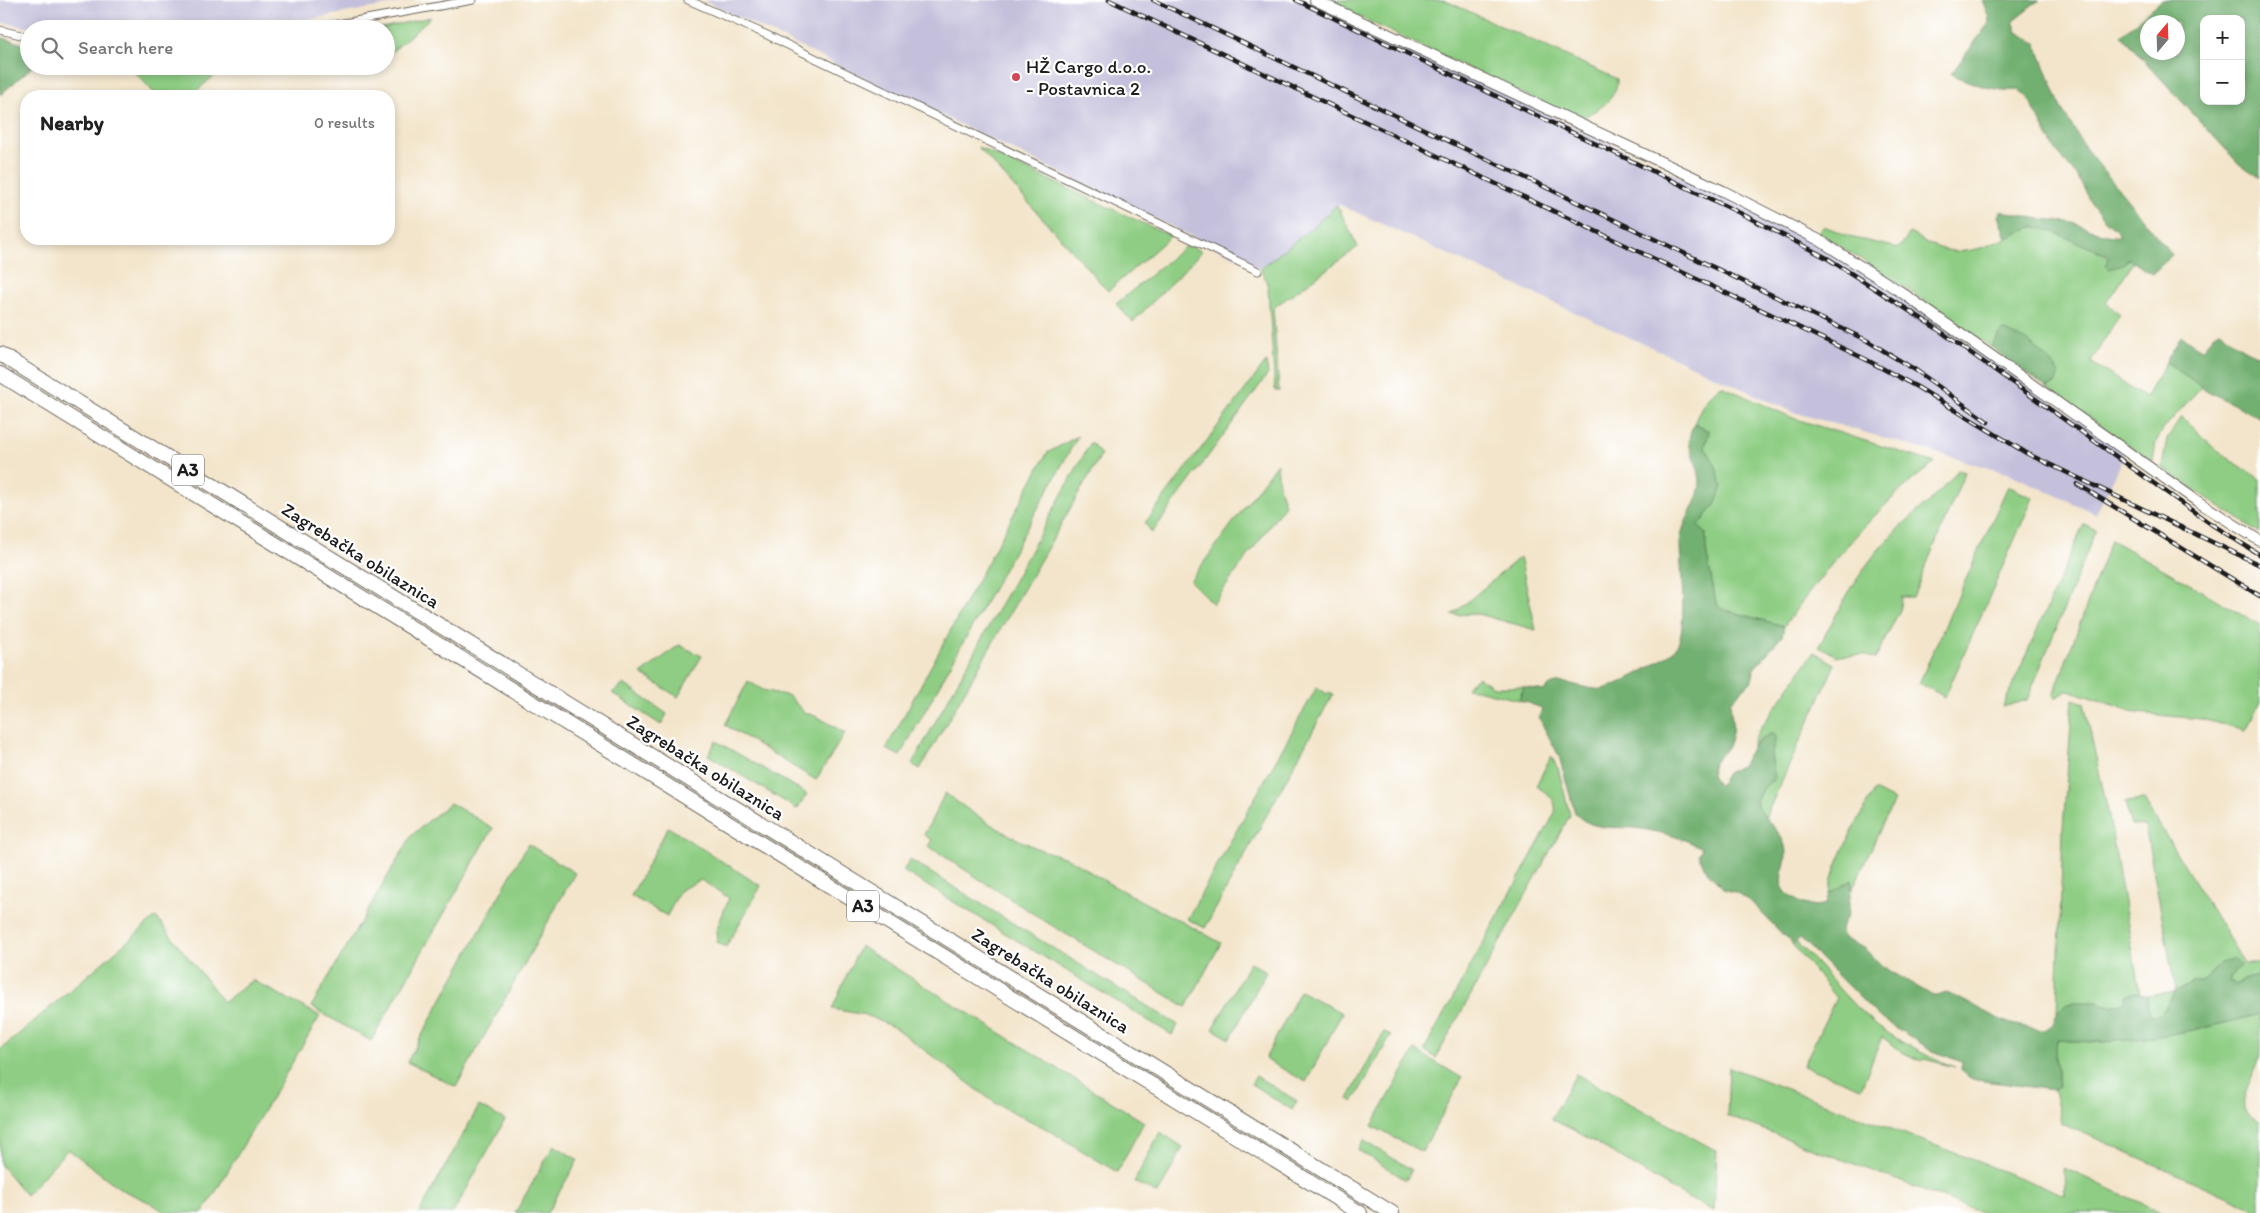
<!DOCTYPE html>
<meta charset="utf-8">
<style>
:root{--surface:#fff;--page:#f2f2f2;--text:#222;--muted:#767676;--line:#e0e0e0}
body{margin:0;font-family:Itim,sans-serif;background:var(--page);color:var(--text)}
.controls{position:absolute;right:15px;top:15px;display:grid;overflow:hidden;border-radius:10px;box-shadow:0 2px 8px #0003}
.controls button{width:45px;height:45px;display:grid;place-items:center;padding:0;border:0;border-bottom:1px solid var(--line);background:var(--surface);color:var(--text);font:25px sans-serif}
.compass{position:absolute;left:2140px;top:15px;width:45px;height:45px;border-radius:50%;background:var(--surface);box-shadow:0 2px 8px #0003;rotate:19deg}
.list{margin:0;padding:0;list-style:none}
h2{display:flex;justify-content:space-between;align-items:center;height:65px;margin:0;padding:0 20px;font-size:21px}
h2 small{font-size:16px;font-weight:400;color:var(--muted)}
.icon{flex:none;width:28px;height:28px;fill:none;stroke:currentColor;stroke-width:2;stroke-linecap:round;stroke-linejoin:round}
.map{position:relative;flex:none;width:2260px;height:1213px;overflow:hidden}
.search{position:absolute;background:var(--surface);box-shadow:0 2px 8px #0003;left:20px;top:20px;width:375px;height:55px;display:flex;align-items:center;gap:12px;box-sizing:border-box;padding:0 18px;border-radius:28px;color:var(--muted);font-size:19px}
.panel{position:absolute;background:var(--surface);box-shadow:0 2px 8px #0003;left:20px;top:90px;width:375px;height:155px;border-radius:20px}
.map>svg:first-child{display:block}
</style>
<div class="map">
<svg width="2260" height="1213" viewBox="0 0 2260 1213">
<rect width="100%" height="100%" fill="#fff"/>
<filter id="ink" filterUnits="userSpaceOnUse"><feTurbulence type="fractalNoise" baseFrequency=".02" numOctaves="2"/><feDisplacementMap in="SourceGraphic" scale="10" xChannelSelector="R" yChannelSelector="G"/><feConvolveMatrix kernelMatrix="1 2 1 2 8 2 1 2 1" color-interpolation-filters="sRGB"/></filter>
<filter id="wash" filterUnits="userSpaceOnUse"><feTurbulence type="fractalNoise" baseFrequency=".0096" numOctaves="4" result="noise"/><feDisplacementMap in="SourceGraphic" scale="20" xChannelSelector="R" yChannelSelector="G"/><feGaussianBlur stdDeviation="1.12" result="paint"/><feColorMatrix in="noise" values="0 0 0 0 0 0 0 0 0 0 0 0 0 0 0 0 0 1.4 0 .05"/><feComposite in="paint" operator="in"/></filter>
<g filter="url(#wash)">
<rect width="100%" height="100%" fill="#f3e5cb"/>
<path fill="#c4c0db" d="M0,0H416L256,29L25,27L0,22Z
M703,0H1308L1789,229L1879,281L2126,453L2096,514L2010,474L1793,412L1338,204L1314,226L1260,269Z"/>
<path fill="#8ecd83" stroke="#557450" d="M1323,0H1444L1617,79C1619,99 1593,115 1577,119Z
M431,17L386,57V29H377Z
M127,66H225L191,96H157L135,72Z
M978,147L1171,236L1108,291Z
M1337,205L1358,247L1273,308L1279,391H1275L1268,287L1265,278L1260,269L1314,226Z
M1824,226L1854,238L1899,248L1910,233C1947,257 1967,256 2006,238C2014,234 2025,227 2034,227C2052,227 2107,254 2120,266L2129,259L2134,261L2106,303L2120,314L2091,362L2145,398L2166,362L2202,386L2163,429L2156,442L2153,462L2047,388L2055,384L2003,330L1991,347L1891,278L1818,232Z
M1187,245L1202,251L1133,322L1116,304Z
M1266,362L1268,374L1152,533L1145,523Z
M1722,386L1793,418L1935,463C1878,503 1825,570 1784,626L1721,609L1716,603L1706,550L1698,526L1715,505V464L1705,447L1709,431L1694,424C1700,409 1707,393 1722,386Z
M2182,417L2216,450L2260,479V533L2162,468L2167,438Z
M1078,436L900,756L886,749L1047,453Z
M1091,442L1101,455L920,769L912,764Z
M1277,463L1279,486L1285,505L1213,604L1190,581Z
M1958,470L1965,472L1913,597H1901L1900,610L1875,659L1865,655L1837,656L1819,646C1839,610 1858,571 1887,540C1910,515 1938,498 1958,470Z
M2008,486L2033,498L1945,697L1919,683Z
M2084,524L2096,530L2027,700L2003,707Z
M2111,540C2161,567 2210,596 2260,625V702L2246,730L2201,719L2137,713L2074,692L2066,691L2057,697L2053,696Z
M1520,557L1536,630L1478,614L1452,615Z
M679,645L702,656L678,697L641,674Z
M1814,652L1835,664L1765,818L1759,811L1756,801L1762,789L1775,778L1771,756L1762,738L1751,748L1759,730Z
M1478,677L1494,687H1524L1519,700L1467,688L1471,682Z
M748,681L763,690L789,696L804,712L818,717L845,733L816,780L725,725Z
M624,684L667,714L661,725L612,693Z
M1317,687L1327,694L1329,692L1333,694L1205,928L1187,919Z
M2073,699L2084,703L2109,817L2140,993L2136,992L2125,1002L2111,1006L2097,1002L2063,1006L2057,1013L2063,828Z
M716,741L807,794L797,809L708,755Z
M1551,756L1558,768L1570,815L1436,1058L1424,1050L1555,813C1557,797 1547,794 1536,786Z
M1874,790L1894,800L1852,890V881L1829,894C1834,858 1858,823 1874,790Z
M945,793C973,814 1001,832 1032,846C1044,852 1066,856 1075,862C1121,894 1173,915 1221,943L1186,1007L1043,920L928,846L932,840L924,835Z
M2144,800L2244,963H2260V975L2243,980L2236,985L2228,981L2240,965L2220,963L2204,981L2192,983L2176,992L2160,1015L2150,1016L2147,996L2176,992L2145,826H2131L2125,802Z
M450,803L493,828L371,1041L311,1007L412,835Z
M668,827L761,886L726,947L717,942L716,931L729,898L701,880L680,890L667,916L631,896Z
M528,844L575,873L456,1087L407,1062Z
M910,860L1178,1025L1172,1035L903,871Z
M156,917L224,1002L252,980L320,1016L203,1213H166L151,1203L122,1190L68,1149L26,1195L0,1164V1050Z
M1796,942C1817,963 1836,986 1856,1007C1884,1034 1919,1054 1955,1067L1924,1059L1921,1061L1904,1053L1882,1037L1861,1088L1803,1066L1836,998L1793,945Z
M860,946L1144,1122L1117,1172L1045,1128L995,1103L895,1028L866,1015L832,1009Z
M1250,962L1266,972L1230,1039L1213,1029Z
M1300,991L1342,1013L1306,1082L1265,1059Z
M2260,1014C2260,1027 2260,1041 2260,1054C2257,1077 2225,1110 2260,1121V1211L2061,1123L2054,1090L2059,1087L2055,1057L2057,1040C2076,1041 2096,1043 2115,1041C2165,1037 2212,1027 2260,1014Z
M1384,1032L1391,1035L1353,1102L1348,1099Z
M1415,1050L1462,1078L1422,1152L1372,1126Z
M1729,1067L2065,1195L2064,1168L2163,1213H1984L1727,1116Z
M1576,1074L1717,1151L1714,1211C1657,1185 1608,1145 1551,1119Z
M1256,1076L1297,1101L1292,1110L1251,1084Z
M479,1106L505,1120L453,1213H419Z
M1160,1132L1183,1147L1158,1194L1134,1182Z
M1363,1140L1412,1170L1406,1180L1358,1150Z
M554,1145L578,1160L547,1213H515Z"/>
<path fill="#72b071" stroke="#476646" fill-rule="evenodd" d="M1982,0H2040L2013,21L2017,32L2036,43L2061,108L2086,149L2172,255L2152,274L2129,259L2120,266L2108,269L2105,266L2109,256L2051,231L2034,226L2006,238L1998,216L2000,212C2012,211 2022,216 2034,218C2046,220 2060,220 2072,223C2088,226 2103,238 2120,236L2117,230L2103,218L2092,204L2078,177L2056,151L2027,96L2019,90C1995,92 1973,84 1951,74L1989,23L1988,15Z
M2162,0H2260V96L2256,108L2260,116V177L2239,164L2121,35ZM2204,19H2241V101H2204ZM2148,22H2178V52H2148Z
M0,37L29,46V66H33L0,95Z
M2003,330C2026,339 2047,352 2059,374L2055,384L2047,388L1991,347Z
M2221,330C2232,342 2244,351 2260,356V418L2206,390L2166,362L2181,336L2203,350L2215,334Z
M1694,424L1709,431L1705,447L1715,464L1722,487L1715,505L1698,526L1706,533V550L1716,603L1721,609L1784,626L1782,636L1753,670L1752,681L1730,702C1733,729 1737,742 1714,761L1711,776L1719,786L1727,773L1743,765L1751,748L1771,733L1776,737L1771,756L1775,778L1762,789L1756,801C1761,818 1778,827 1784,843C1793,868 1766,882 1796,900C1805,906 1816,907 1826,904L1829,894L1852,880L1848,914L1842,925L1841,933L1845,939L1866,949L1882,966L1933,996H1938L1946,993C1968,1001 1986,1014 2006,1022C2018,1027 2032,1027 2044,1031L2053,1024L2057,1013L2063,1006L2074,1002H2097L2111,1006L2125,1002L2127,995L2136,992L2147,996L2150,1016L2160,1015L2176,992L2192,983L2204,981L2220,963L2235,959L2240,965L2229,980L2236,985L2243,980L2260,975V1014C2212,1027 2165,1037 2115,1041C2096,1043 2076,1041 2057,1040L2055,1057L2059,1087L2054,1090L1976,1080L1967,1077L1961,1069L1962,1062L1933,1051L1879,1017L1800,938L1793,945L1751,902L1740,894L1724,889L1708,873L1698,855L1702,848C1684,838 1661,832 1642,829C1617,825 1593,833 1575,813L1559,756L1539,718L1542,708L1519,700L1524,687L1544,691C1556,672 1585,692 1602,689C1616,687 1666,660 1675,649C1689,631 1680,567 1680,543C1681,521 1700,503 1700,482C1699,458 1681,448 1694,424Z"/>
</g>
<g filter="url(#ink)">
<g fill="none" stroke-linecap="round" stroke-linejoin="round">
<g stroke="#676259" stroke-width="9">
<path id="minor" d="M688,0L765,34L1258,271
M310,29L473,0
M0,30L29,37"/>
</g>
<g stroke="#676259" stroke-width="12">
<path id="secondary" d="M1315,0L1723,191L1819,240L1901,292L2197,501L2260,541"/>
</g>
<g stroke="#676259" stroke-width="16">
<path id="motorway" d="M0,354L1392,1213
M0,374L1360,1213"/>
</g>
<use href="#minor" stroke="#fff" stroke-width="7"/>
<use href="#secondary" stroke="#fff" stroke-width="10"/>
<use href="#motorway" stroke="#fff" stroke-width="14"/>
<g stroke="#1c1c1c" stroke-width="4.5">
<path id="rail" d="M1109,0L1865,359L1917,387L2028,454L2260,565
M1153,0L1866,340L1917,371L1988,422
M1296,0L1742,214L1827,258L1933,326L2211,524L2260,555
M2077,484L2260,596"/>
</g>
<use href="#rail" stroke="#fff" stroke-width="2.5" stroke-dasharray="8" stroke-linecap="butt"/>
</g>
</g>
<circle fill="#d1495b" stroke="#fff" stroke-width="2" cx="1016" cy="77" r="5"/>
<g text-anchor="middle" stroke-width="4.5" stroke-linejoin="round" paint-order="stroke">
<g fill="#fff" stroke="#606060" stroke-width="1">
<rect x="172" y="454.5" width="32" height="31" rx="4"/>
<rect x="847" y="890.5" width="32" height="31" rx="4"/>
</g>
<g font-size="18" font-weight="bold" fill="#1c1c1c">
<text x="188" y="476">A3</text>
<text x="863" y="912">A3</text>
</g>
<g font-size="19" fill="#1c1c1c" stroke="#fff" text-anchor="start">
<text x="1026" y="73">HŽ Cargo d.o.o.<tspan x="1026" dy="22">- Postavnica 2</tspan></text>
</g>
<g font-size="19" fill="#1c1c1c" stroke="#fff">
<text transform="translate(361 555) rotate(32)" y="7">Zagrebačka obilaznica</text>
<text transform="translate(706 767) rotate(32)" y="7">Zagrebačka obilaznica</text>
<text transform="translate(1051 980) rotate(32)" y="7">Zagrebačka obilaznica</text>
</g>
</g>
</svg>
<div class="controls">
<button>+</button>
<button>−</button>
</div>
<svg class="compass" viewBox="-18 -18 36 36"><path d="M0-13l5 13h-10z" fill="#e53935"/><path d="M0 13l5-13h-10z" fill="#767676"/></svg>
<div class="search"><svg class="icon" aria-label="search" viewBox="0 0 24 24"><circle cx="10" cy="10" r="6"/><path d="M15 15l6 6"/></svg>Search here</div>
<section class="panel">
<h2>Nearby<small>0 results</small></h2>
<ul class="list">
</ul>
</section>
</div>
